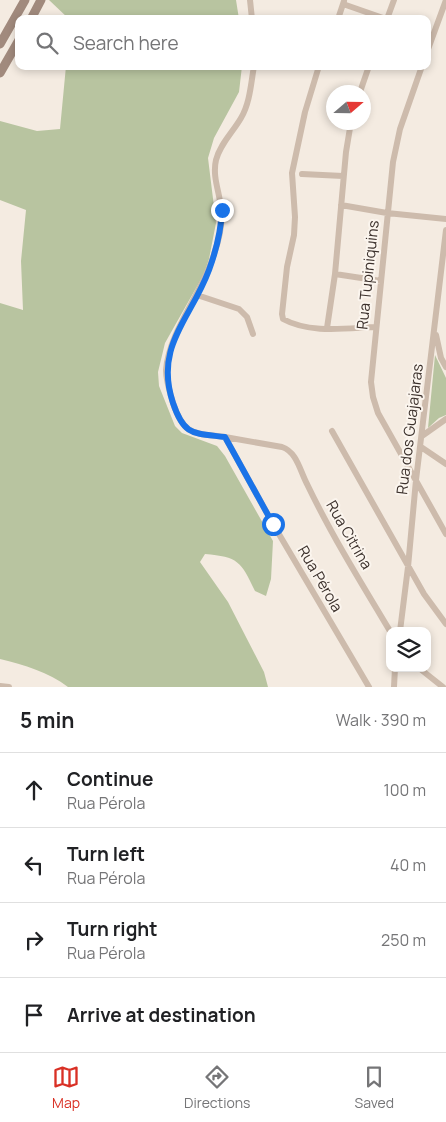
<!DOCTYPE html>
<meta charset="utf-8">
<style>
:root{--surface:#fff;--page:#f2f2f2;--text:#202124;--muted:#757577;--line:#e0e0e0;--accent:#d93025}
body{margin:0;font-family:Manrope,sans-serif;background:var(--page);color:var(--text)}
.controls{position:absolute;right:15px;bottom:15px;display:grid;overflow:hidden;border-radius:10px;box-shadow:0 2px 8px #0003}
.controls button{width:45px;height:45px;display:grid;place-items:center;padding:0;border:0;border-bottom:1px solid var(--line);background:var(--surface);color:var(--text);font:25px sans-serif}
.compass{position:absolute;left:326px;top:85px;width:45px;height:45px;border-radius:50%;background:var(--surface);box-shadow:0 2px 8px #0003;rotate:70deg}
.stop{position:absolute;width:15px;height:15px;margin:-11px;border:4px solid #1a73e8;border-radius:50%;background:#fff}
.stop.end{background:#1a73e8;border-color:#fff;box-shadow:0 1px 5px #0008}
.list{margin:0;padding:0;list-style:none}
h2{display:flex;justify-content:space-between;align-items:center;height:65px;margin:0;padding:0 20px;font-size:21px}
h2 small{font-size:16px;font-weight:400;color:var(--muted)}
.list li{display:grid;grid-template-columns:32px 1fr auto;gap:15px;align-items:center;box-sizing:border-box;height:75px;padding:0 20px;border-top:1px solid var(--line)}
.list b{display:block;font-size:19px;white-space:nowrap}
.list p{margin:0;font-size:16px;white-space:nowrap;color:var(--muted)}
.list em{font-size:16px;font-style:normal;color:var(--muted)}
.icon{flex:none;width:28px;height:28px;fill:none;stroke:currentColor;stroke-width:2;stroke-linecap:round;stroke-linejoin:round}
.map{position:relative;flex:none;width:446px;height:687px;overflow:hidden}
.search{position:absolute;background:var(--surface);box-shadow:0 2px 8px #0003;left:15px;right:15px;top:15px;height:55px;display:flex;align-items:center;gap:12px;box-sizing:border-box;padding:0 18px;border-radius:10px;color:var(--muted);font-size:19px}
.sheet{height:365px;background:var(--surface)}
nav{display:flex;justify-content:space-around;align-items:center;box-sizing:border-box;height:70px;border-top:1px solid var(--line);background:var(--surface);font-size:14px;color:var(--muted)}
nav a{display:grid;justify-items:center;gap:2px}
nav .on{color:var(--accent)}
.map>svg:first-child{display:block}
</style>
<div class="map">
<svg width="446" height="687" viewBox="0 0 446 687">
<rect width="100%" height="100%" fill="#f4ebe1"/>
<path fill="#b8c4a0" d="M49,0H236L239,19H69Z
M66,66H242L239,92L214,138L208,158L216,223L209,259L204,274L165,343L158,372L159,386L175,426L182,433L217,446L225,456L273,541L271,579L266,596L255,591C241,561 238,557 205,554L200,562L228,602L264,672L268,687H68C49,672 24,665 0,659V303L23,310L21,261L26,210L0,200V121L37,131L60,129Z
M435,355L446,378V415L439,418L428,428Z"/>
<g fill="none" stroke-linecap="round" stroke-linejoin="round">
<path stroke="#cdbbac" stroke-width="6" d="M250,0L252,19
M343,4L386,19
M338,19L344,1
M387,19L394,0
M427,52L446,0
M254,66C251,83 250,103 241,118C233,132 220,144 216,160C212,177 220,193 221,209C223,224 219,240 214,254C203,292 169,331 166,370C166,381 170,393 173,403C184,436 194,433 225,437L273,524L369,687
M319,66L305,112L292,173L295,217L294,235L287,267L282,314L283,319C310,334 347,328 376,327
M422,66L400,129L393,162L371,382L373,397L378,413L446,534
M360,92L369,66
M302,174L343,176
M341,205L387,213L446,219
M335,274L381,281
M197,295L239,309L247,317L253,334
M327,328L335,274L346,152L351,122
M436,335L441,358L446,367
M332,431L424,594L446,624
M422,436L446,419
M225,437L282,447C297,452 300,471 307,484C331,534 361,583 390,631
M421,447L446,464
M400,631L408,567L416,480L446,230
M419,668L443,687
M0,686L9,687
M394,687L395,668"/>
<path stroke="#a18a7d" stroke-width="9" d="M31,19L41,0
M0,44L25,0
M0,73L19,40"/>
</g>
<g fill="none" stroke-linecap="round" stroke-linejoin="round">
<path stroke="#1a73e8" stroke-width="6" d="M222,210C221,231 216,251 209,270C191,319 154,346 173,403C184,436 193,433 225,437L273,524"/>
</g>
<g text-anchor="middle" stroke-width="4" stroke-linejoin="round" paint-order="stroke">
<g font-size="15" fill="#3b302b" stroke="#fbf5ee">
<text transform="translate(368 275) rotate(-84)" y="5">Rua Tupiniquins</text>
<text transform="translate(410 429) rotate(-83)" y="5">Rua dos Guajajaras</text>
<text transform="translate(349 535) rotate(60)" y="5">Rua Citrina</text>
<text transform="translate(320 579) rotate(60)" y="5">Rua Pérola</text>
</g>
</g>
</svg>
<div class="controls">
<button><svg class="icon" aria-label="layers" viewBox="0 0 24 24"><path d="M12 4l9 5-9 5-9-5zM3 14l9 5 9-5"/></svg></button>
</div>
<svg class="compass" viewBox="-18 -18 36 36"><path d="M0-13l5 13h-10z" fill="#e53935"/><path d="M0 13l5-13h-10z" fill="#757577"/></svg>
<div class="stop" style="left:273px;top:524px"></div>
<div class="stop end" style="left:222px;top:210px"></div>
<div class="search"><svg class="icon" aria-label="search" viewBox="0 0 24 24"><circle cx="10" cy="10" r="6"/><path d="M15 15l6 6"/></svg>Search here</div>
</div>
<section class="sheet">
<h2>5 min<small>Walk · 390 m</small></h2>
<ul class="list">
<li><svg class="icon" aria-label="ahead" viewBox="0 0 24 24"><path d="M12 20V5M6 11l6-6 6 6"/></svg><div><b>Continue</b><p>Rua Pérola</p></div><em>100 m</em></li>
<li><svg class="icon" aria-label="left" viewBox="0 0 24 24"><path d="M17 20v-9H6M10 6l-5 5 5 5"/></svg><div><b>Turn left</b><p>Rua Pérola</p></div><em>40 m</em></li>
<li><svg class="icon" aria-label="right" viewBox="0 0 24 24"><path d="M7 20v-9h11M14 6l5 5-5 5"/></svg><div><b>Turn right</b><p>Rua Pérola</p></div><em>250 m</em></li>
<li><svg class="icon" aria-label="arrive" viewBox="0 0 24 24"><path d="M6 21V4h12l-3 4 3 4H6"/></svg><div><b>Arrive at destination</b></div></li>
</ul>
</section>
<nav>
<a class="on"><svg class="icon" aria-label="map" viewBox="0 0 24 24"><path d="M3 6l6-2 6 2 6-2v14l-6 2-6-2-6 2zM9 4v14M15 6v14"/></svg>Map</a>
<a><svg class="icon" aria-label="directions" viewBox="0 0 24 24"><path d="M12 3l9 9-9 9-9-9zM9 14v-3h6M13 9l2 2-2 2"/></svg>Directions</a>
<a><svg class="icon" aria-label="saved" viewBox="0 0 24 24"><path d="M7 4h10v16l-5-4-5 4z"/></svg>Saved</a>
</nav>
